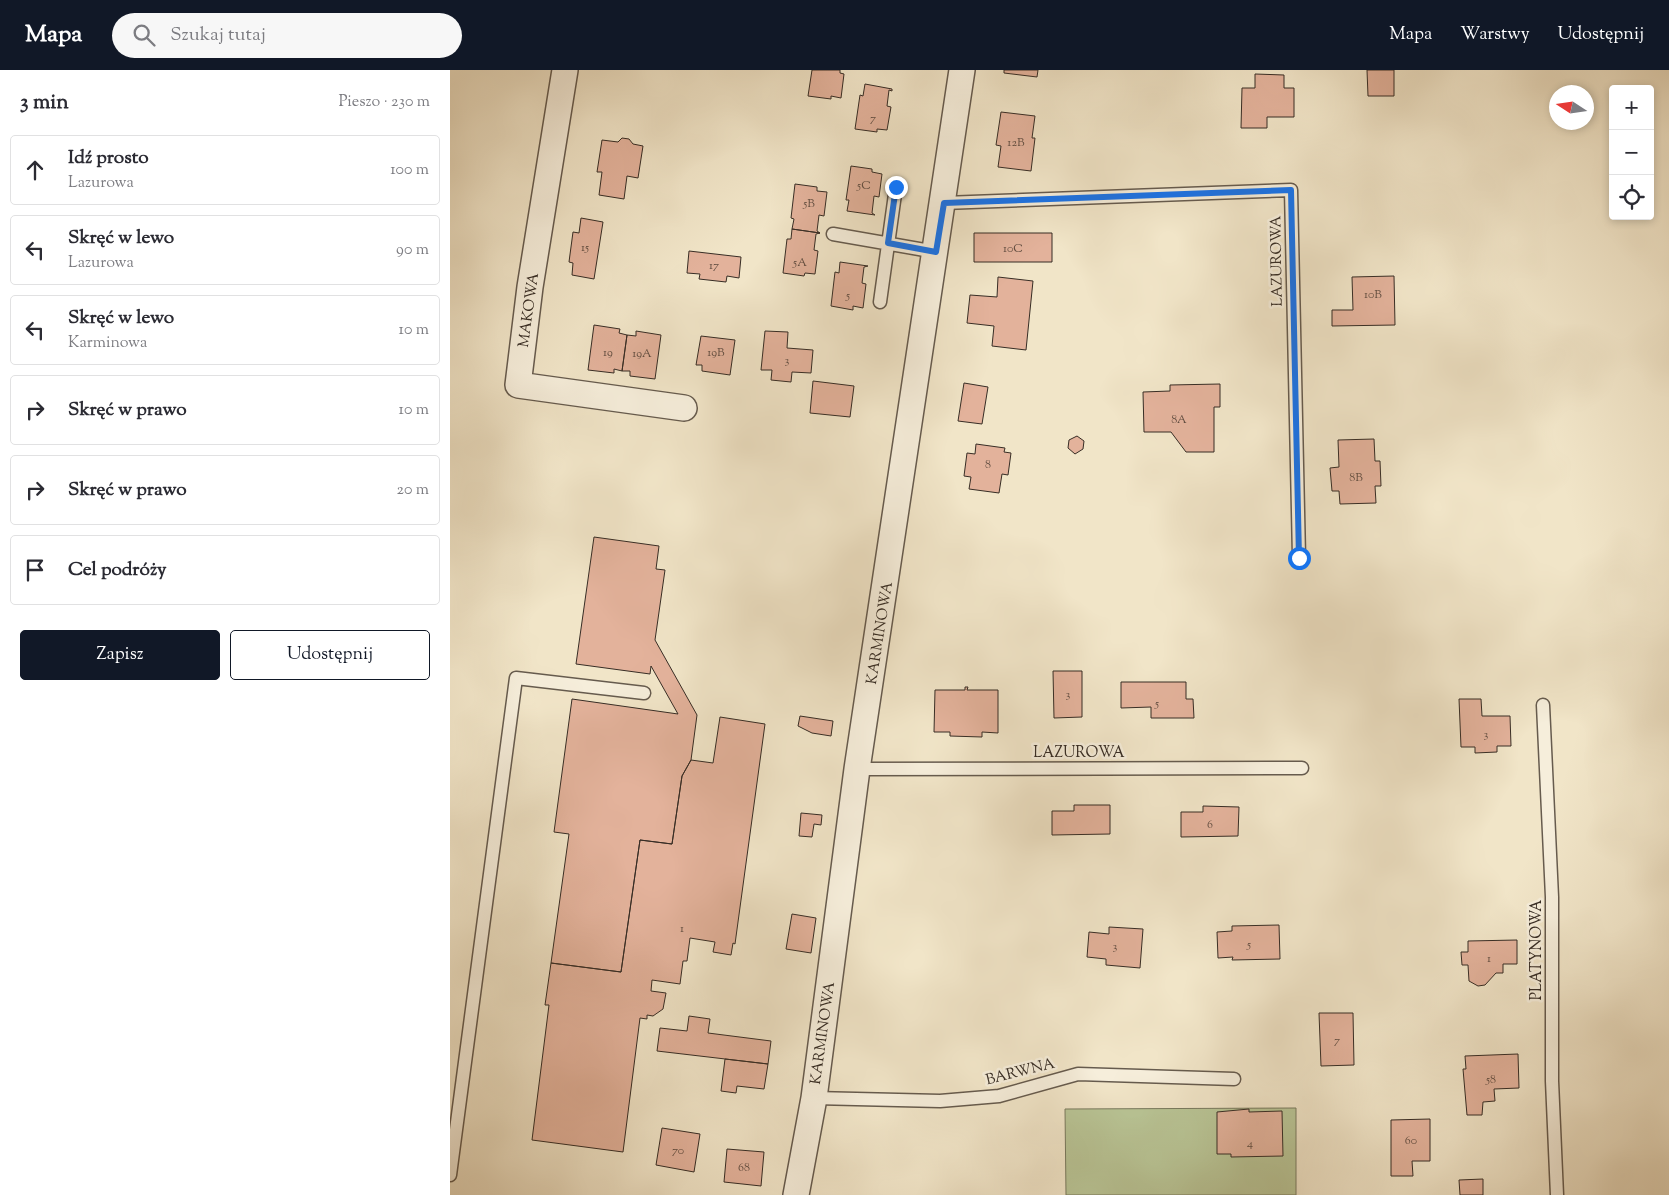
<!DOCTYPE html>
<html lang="pl">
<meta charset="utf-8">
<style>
:root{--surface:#fff;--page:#f7f7f7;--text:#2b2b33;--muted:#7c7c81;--line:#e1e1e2;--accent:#111827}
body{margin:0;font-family:"Sorts Mill Goudy",serif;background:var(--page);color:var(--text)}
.controls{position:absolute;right:15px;top:15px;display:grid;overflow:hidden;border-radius:5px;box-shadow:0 2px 8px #0003}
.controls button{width:45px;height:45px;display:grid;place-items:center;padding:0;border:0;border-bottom:1px solid var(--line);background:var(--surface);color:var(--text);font:25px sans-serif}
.compass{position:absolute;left:1099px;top:15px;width:45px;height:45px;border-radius:50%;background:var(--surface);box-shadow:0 2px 8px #0003;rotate:282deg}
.stop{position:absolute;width:15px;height:15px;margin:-11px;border:4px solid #1a73e8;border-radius:50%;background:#fff}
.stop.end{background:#1a73e8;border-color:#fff;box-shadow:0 1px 5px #0008}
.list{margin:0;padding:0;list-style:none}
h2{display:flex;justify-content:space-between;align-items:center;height:65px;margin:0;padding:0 20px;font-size:21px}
h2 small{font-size:16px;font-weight:400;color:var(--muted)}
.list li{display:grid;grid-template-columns:32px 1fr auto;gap:15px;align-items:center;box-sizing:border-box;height:70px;margin:0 10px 10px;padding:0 10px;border:1px solid var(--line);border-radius:5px}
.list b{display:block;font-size:19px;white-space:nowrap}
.list p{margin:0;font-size:16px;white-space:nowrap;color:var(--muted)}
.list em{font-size:16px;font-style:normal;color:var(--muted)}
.actions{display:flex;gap:10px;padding:15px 20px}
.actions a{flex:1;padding:11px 0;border:1px solid var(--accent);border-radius:5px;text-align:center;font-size:18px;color:var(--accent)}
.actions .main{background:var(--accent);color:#fff}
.icon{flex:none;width:28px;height:28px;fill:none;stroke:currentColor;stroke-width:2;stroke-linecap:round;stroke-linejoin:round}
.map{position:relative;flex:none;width:1219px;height:1125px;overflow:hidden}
header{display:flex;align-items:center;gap:30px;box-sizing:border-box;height:70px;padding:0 25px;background:var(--accent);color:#fff}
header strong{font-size:24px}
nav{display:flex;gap:28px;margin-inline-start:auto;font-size:18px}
.search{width:350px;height:45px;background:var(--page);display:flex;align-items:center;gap:12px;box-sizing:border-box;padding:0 18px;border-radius:28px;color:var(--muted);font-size:19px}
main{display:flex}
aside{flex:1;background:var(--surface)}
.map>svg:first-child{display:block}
</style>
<header>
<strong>Mapa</strong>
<div class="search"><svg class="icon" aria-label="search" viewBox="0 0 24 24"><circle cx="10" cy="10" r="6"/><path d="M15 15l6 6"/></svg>Szukaj tutaj</div>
<nav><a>Mapa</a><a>Warstwy</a><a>Udostępnij</a></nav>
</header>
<main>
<aside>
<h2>3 min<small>Pieszo · 230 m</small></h2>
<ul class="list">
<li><svg class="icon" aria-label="ahead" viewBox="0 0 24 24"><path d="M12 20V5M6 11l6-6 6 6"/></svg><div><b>Idź prosto</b><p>Lazurowa</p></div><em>100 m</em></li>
<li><svg class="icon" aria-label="left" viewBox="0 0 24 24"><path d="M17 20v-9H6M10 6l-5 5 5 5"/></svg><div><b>Skręć w lewo</b><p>Lazurowa</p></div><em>90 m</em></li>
<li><svg class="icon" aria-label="left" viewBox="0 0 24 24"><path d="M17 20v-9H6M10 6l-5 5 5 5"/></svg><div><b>Skręć w lewo</b><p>Karminowa</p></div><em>10 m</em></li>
<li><svg class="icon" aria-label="right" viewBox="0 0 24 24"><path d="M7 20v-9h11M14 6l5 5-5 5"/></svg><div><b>Skręć w prawo</b></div><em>10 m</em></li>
<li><svg class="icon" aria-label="right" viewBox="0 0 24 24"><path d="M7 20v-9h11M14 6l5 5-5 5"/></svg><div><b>Skręć w prawo</b></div><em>20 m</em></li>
<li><svg class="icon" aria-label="arrive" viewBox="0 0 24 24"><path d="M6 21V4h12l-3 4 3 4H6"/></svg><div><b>Cel podróży</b></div></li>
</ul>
<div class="actions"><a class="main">Zapisz</a><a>Udostępnij</a></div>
</aside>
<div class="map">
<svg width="1219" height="1125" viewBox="0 0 1219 1125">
<rect width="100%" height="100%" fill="#f1e5c8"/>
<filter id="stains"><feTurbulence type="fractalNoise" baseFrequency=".004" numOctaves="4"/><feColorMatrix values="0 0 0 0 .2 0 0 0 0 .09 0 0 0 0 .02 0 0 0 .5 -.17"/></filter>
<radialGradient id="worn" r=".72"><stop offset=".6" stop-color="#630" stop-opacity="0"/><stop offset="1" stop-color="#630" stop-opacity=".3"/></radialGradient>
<path fill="#b9c596" stroke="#78795e" d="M846,1038V1125H616L615,1039Z"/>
<path fill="#e3b29b" stroke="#372d25" d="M362,0H390V3L394,4L391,28L381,26V29L358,26Z
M554,0H588L587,7L554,3Z
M917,0H944V26H918Z
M805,4L834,5V18H844V47H817V58H791L792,18H805Z
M415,14L442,19V21L439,20L437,36L441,37L437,60L427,59V62L405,59L410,25L413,26Z
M551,42L585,46L582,68H585L581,101L548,97L551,76L546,75Z
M172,68L179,69L183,74L193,76L188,108L177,106L174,129L149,125L152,102H147L152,70L168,72Z
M401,96L422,99V102L432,104L429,127L424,126L422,143L425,145L397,141L399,130H396Z
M345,114L367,117V121L377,122L374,146L369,145L367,161L370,163L342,159L344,149L341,148Z
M131,148L153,152L144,209L122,205L123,193L119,192L123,162L129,163Z
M342,159L370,163L366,164L364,180L368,181L365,204L355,203L354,206L333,203L337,169H341Z
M524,163H602V192H524Z
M239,181L291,187L289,208L277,206L276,212L249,209L250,204L237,203Z
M390,192L418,196L414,197L412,213L416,214L413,238L403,236V240L381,236L385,202L389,203Z
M944,206L945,255L882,256V240H903L902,207Z
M548,207L583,211L576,280L542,276L544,256L517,253L520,225L547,227Z
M144,255L170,259L169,263L177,265L172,301L164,299V303L138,300Z
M186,261L211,265L205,309L180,306V301H172L177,265L186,266Z
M315,261L338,262L337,278L363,280L361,303L342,302L341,312L321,310L322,300H311Z
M251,266L285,270L280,305L252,301V295H246Z
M363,311L404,316L400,347L360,343Z
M514,313L538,317L532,354L508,351Z
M770,314V337H764V382H736L721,362H694L693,322L720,321V315Z
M627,366L634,371L633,379L625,384L618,378L619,370Z
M924,369L925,391H930L931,416H925L926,433L890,434L889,421H882L880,398L889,397L888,370Z
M526,374L555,378L554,382L561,383L558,405L552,404L549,423L519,419L521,407L514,406L517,383L525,384Z
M144,467L209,476L206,499L215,500L205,570L247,645L241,690L232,706L222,774L190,770L171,902L101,893L119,764L104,762L122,629L228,644L201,596L200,604L126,594Z
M603,601H632V647L604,648Z
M671,612H736V629H743L744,648H701V637L671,638Z
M515,617H518L517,620H548V663L532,662V667L500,666V662H484L485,620H515Z
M1009,629H1031L1032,646H1060L1061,676H1047V682L1025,683V677H1011Z
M350,646L383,651L381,666L362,663L348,656Z
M270,647L315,654L285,874L283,873L281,885L263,882L265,872L240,868L237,891H233L230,914L202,910L201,921L216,923L213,939L203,946L197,945V949L190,948L173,1082L82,1070L99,935H95L101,893L171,902L190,770L222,774L232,706L241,690L263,693Z
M624,735H660V764L602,765V741H624Z
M753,736L789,737L788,766L731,767V742H753Z
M351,743L372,745L371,755L364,754L362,767L349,766Z
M342,844L366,848L361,883L336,879Z
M829,855L830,889L782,890L783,887L768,888L767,862L782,861V856Z
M659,857L693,859L690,898L656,895V889L637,887L639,862L659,864Z
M1067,870V894H1053V903H1046L1035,915L1028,916L1019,911L1018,895H1012L1011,882H1018V871Z
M869,943H903L904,995L871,996Z
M239,946L260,949L258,963L321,971L318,994L207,981L210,958L237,961Z
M1068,984L1069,1018L1044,1019L1045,1031L1033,1032L1032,1045H1017L1013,999H1016L1015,986Z
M275,989L318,994L314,1019L287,1016L286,1023L271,1021Z
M799,1039V1042L832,1041L833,1086L781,1087V1084H767V1042Z
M980,1049V1091H962L963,1106H941V1050Z
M212,1058L250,1064L244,1102L206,1095Z
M277,1079L314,1082L311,1116L274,1112Z
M1033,1109V1125H1010L1009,1110Z"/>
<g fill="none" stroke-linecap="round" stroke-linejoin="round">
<g stroke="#665b4e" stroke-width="15">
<path id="lane" d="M494,133L841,120L849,487
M383,164L486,182
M430,232L446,117
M1093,635L1102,827V1011L1107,1125
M407,699L852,698
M364,1028L490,1031L549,1026L628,1004L784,1009
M0,1105L66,608L194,623"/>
</g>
<g stroke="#665b4e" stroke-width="28">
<path id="street" d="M115,0L80,217L68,315L234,338
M346,1125L364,1028L407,699L512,0"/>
</g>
<use href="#lane" stroke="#f6eedb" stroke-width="12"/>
<use href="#street" stroke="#f6eedb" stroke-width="25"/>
</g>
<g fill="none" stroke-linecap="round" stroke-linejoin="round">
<path stroke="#1a73e8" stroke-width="6" d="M446,117L438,173L486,182L494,133L841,120L849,488"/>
</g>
<g text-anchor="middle" stroke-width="5" stroke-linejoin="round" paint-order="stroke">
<g font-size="12" fill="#624e42">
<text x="423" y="52">7</text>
<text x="566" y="76">12B</text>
<text x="414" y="119">5C</text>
<text x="359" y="137">5B</text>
<text x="135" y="181">15</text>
<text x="563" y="182">10C</text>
<text x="350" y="196">5A</text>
<text x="264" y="199">17</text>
<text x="923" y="228">10B</text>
<text x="398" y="229">5</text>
<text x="158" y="286">19</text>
<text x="266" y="286">19B</text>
<text x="192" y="287">19A</text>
<text x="337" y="294">3</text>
<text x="729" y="353">8A</text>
<text x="538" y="398">8</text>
<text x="906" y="411">8B</text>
<text x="618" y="628">3</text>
<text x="707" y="637">5</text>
<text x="1036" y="668">3</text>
<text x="760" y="758">6</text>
<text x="232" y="862">1</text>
<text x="799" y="878">5</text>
<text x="665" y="880">3</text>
<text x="1039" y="892">1</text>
<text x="887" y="974">7</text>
<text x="1041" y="1013">58</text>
<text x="961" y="1074">60</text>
<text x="800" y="1077">4</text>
<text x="228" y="1084">70</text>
<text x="294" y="1101">68</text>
</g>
<g font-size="15" fill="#372d25" stroke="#f6eedb">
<text transform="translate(826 191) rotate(-91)" y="5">LAZUROWA</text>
<text transform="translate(78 240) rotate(-82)" y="5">MAKOWA</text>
<text transform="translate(429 563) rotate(-81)" y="5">KARMINOWA</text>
<text x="629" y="687">LAZUROWA</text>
<text transform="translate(1086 880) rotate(-90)" y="5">PLATYNOWA</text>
<text transform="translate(372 963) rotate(-82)" y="5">KARMINOWA</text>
<text transform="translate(570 1001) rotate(-14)" y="5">BARWNA</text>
</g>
</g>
<rect width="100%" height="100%" filter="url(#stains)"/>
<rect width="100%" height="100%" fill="url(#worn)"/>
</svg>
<div class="controls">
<button>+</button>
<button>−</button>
<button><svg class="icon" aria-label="locate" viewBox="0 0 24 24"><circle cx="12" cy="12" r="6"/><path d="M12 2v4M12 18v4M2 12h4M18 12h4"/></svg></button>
</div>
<svg class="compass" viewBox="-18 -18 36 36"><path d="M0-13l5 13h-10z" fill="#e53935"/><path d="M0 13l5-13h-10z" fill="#7c7c81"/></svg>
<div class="stop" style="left:849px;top:488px"></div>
<div class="stop end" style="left:446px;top:117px"></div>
</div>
</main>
